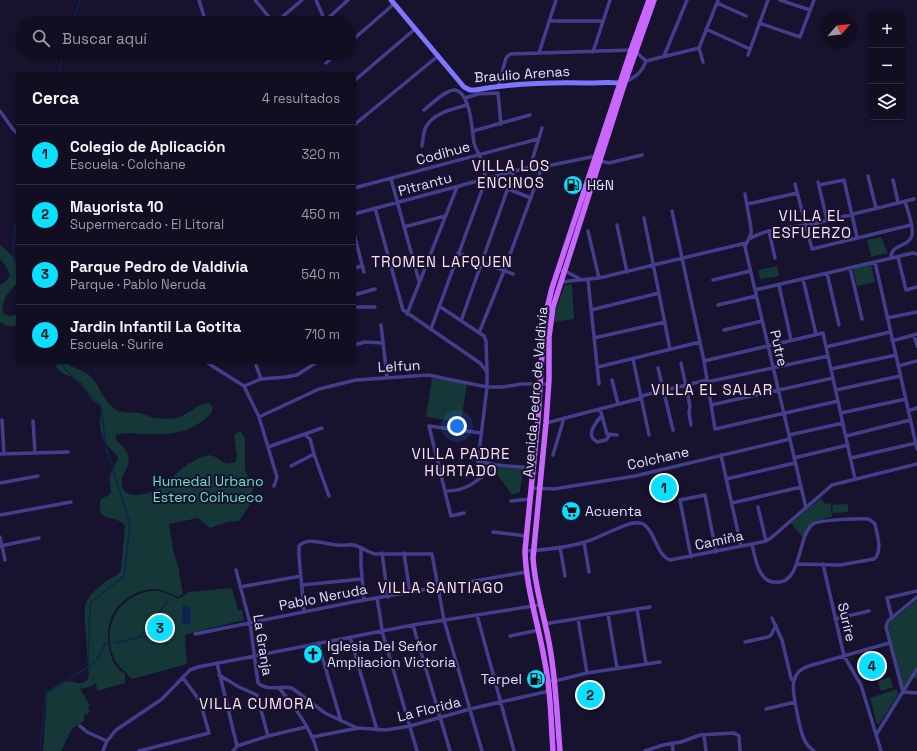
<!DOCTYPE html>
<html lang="es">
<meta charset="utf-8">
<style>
:root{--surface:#110e22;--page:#1e1c2f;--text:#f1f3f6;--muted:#9c9ca5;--line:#302e40;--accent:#0cdefd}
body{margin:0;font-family:"Space Grotesk",sans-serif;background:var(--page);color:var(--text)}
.controls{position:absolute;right:12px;top:12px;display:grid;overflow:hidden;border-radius:4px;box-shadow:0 1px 3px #0004}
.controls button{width:36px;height:36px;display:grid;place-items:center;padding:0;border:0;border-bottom:1px solid var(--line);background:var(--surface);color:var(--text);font:20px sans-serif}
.compass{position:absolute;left:821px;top:12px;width:36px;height:36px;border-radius:50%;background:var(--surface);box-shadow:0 1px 3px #0004;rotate:62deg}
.you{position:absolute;left:457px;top:426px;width:14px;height:14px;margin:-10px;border:3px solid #fff;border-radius:50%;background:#1a73e8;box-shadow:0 0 0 6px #1a73e833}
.badge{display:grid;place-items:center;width:26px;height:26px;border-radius:50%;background:var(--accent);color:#111;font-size:13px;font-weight:700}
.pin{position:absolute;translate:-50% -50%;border:2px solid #fff;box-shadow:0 1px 4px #0006}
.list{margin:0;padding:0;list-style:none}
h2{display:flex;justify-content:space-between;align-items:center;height:52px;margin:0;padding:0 16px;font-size:17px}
h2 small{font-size:13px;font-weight:400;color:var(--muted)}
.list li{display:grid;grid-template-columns:26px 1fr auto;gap:12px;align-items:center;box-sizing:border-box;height:60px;padding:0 16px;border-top:1px solid var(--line)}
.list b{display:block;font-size:15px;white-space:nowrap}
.list p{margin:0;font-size:13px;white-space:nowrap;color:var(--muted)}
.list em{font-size:13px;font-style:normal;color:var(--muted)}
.icon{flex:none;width:22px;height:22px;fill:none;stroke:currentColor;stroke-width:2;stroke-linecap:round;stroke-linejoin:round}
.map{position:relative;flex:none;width:917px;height:751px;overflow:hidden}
.search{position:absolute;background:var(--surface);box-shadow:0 1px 3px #0004;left:16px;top:16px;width:340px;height:44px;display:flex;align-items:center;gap:10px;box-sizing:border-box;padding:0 14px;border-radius:22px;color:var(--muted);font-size:15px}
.panel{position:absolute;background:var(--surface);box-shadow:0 1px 3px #0004;left:16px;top:72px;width:340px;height:292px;border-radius:4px}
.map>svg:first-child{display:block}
</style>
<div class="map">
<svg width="917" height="751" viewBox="0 0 917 751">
<rect width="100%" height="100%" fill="#17122d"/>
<path fill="#153737" d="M881,237L888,253L871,257L867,240Z
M0,245C15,256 18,264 18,282C11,290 0,300 3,312C7,318 12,316 18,314V325C10,327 7,327 0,322V285L7,280L10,275L6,266L0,259Z
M871,265L875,282L857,286L853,268Z
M777,266L779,276L760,279L758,270Z
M572,284L574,319L553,322L557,306L565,285Z
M55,362H65C72,369 84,369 92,378C100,387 102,398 113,408C120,414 131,412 140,413C145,414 149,417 154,418C161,419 170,419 176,418C189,415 197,403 209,403L212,406C213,413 210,415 205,419C186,435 165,435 140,434C132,433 124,432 116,435L115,438C119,443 124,447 127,452C134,467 118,475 122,487C125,494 131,495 137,495C159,494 172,476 188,464C192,462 196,460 199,458C218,448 219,469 235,462L237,457L234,435L238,432H241L245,438V470L253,487L250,505L239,521L227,522L210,528L198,518L169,524L173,550L179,570V573L183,594L178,597C170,593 163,590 155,589C147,589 140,591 134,594C112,605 105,626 109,648C111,654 112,661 116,666C118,669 122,672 125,674V683L97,691L96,683L90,687L80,689L90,705L88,709L90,712L83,716L85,720L72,729L61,751H43L47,694C51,688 59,682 66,681C75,681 84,688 89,676L85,624V605L91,594L106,581L119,574L121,569L125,527C122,514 93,525 101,499L110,494L111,492L109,478L118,459L117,456C107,444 99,437 100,421C100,417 102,413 101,408C99,404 95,403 92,400C88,395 86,388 82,384C74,374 57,377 55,362Z
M432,378L467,383L461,422L426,417Z
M499,467L523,469L520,492L512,495L495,471Z
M821,498L825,504L831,503L832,517C813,521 813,521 803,538L791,523Z
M848,504V512L833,513L832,505Z
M231,588L232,589L238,610H242L244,620L187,634L185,636L187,664L132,679C126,672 117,666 114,658C103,633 113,603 140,594C145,592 152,590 158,591C165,592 172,595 178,599L189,592Z
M917,600V678L911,677L903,687L888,627L890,622Z
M890,677L893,687L881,691L878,681Z
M897,689L898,695L879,724H877L870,698Z"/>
<path fill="#0e2450" d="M184,605L190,607L191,621L188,625L182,623V607Z"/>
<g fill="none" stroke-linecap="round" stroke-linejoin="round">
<path stroke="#0e2450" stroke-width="1.5" d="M73,23L80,0
M58,74L64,53
M18,218L15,229L13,254L18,271
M140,637L167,602
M116,643L140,637H152
M88,667L97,660L105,644L111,643
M40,751L46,693L88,667L90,603L124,576L130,524L106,447L101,406L65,369L61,362"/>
<path stroke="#433e8b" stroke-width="3.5" d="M199,0L206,23
M255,0L274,23
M316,0L326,23
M780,0L810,10
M717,3L746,16
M325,21L348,0
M549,21H603
M275,23L302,0
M759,23L800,37L814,0
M706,29L750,49
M349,43L394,4
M593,52L610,0
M636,52L646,61
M539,53L556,0
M748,55L768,0
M664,56L687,0
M646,61L699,48
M703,62L699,48L718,0
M326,63L338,53
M354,81L415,29
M625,82C636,77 642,72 646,61
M498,87L506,58L510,54L631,50
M465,98L478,94L498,93L501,124
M424,110C431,104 447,89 455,90C471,93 472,131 474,143C475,148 478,151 479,155C482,162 484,171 486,179L431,329
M0,111L12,128L18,134
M354,125L438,56
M473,131L530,115
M422,146C423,140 423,132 426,127C433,113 453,109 467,105
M600,161L609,163L642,155
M530,167L542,128
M868,176L876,208
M391,179L419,281
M893,180L898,202
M818,182L827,220
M795,184L812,249L911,225
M819,185L844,180L857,237
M354,188L538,139
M508,189L531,198
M745,194L751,228V234L745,247L806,508
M748,204L797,193
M375,208L403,310L480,363L487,372V387L478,461
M672,211L704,361L715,429L838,401
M354,214L530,167H542L596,156
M644,218L670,349
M617,225L627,272
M404,227L445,216
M588,231L599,278
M769,231L775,258
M354,234L364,272
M749,239C768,228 788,227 809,225L914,199
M458,253L513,274
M898,257L906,290L917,287
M891,258C890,244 910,247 912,235C914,226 907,209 905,201
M875,262L917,449
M354,268L362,266
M850,268L862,319
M558,270L565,271L582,280
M827,273L839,325
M803,279L816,334
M588,280L599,384
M713,280L750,271
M560,282L599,278L746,243
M779,285L791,340
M755,290L913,253L917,254
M354,295L375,289
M718,305L756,296
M439,306L484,336L486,341L487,371
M354,307H375
M591,310L659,293
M407,314L457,187
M887,318L917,312
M461,321L514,171
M381,325L387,377
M724,330L762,321
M479,333L504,271L542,167
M914,335L917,346
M594,338L665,322
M892,341L917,334
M354,345L365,342L383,343
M826,347L890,332
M633,359L649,435
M704,361L823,333L855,479
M206,362L244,386L259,417L277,477L274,486
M681,363L690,406L689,413L691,425
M898,366L917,361
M598,367L700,342
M658,368L673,430
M831,369L896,355
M261,379L286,377L297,375L317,362
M612,380L618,404
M707,382L828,356
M244,386L261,379L255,362
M836,390L900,376
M641,396L707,380
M711,405L833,378
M600,409L607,434L617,435
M908,411L917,408
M841,413L906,399
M602,416C598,419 589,431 592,437C593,439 596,441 597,442L606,440L610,435
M259,417L319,389L356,380L428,375L487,387H503L521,384H545
M2,420L4,454
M33,421L35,453
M546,423L642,398
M305,435L310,439L314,454L329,496
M789,435L843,423
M846,436L910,420
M268,447L322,428
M0,454L68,452
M553,455L564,418
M721,455L741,546
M794,458L848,445
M851,458L916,443
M478,461L496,465L533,468
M478,461L486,473
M291,466L314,454
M726,479L795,463
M0,483L38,476
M531,488L554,489L635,476L790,439
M446,491C469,491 479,479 496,465
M511,501L530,499
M732,503L801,487
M758,507L766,541
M464,513L451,516L429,426L481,433
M0,515L71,502
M493,532L527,536
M0,537L5,560
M584,542L589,572
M752,544C755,557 758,580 773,582C803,587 796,537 813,524C818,520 861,518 868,519C871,520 873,522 875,524C877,534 883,552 874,559L840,565L797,564
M0,546L39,538
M560,547L565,576
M361,548V565L364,600
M525,551C542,550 569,547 585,542C595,539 604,534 614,530C622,527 634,520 643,524C655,530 656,555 670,560L752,544L766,541L771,538L832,485L917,464
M382,553L388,597
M404,553L410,593
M691,557L680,500L705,495L716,552
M823,564L844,656L861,685L881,751
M236,570L250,623L258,683C268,692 280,685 292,688L325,713L357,728
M302,585L362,579
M240,587L301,576
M377,598L381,622L382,631L417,751
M637,609L646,664
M304,611L299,556V546C308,536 326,545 338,545C344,546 349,544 354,545C362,547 367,552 375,554H432L444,620L482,751
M608,614L617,668
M477,615L514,751
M772,618L782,640L791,678L793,681
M892,618L887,598L917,591
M578,619L587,673
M835,619L869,611
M544,624L650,607
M413,625L450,751
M195,634L353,602L526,572
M510,636L539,630
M350,637L377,730
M745,642L768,637L771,635L776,625
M318,643L341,721
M217,663L237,746
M219,675L239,687L257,695L268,736
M548,681H555L587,673L660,662
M279,688C293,704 312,730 317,751
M903,692L886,627L888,621L917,597
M903,692L917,693
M766,709L795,702
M80,726L87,732L107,741
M704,735L706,751
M876,735L917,669
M312,737L358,728L386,730L410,726L470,709L549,691
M672,743L673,751
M237,746L268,736L306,727
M103,751L107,741L116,730L162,699L190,670L198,667L413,625L540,605
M139,751L209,733L200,701L183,678
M233,751L237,746
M645,751L663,745L681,742L700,735L734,733L739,736L740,751
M814,751C810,748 806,744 804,739C800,730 791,689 794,681C796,673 801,668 809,666L889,643"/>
<path stroke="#7d76fe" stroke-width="5" d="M391,0L464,87L470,90H475C512,83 551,82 590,83C600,83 613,81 624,84"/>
<path stroke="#c966fe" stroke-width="5.5" d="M553,751C551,722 551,692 545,663C539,626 526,589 525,551L538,419L544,321L552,288L631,50L649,0
M560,751C557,717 556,682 550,648C545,618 535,589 533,558L546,423L549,380V337L553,307L625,82L654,0"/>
</g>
<defs>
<g id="fuel-disc" transform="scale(1)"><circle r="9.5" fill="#0cdefd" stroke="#17122d"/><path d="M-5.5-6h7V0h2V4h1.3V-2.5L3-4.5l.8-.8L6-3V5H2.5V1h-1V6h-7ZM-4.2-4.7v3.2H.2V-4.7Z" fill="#111"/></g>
<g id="supermarket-disc" transform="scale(1)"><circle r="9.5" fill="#0cdefd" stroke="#17122d"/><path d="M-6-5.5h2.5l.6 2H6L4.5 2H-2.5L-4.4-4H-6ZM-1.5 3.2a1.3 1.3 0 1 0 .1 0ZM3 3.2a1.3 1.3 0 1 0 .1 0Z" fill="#111"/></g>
<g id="church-disc" transform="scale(1)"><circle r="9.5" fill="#0cdefd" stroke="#17122d"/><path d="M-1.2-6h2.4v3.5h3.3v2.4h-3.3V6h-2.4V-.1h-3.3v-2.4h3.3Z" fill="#111"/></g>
</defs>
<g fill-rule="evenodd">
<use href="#fuel-disc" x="573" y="185"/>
<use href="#supermarket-disc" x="571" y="511"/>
<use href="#church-disc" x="313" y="654"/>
<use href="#fuel-disc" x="536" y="679"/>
</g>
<g text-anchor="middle" stroke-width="4" stroke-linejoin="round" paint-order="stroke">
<g font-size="14" fill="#e3deff" stroke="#17122d">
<text transform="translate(522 74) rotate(-4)" y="5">Braulio Arenas</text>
<text transform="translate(443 153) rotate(-15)" y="5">Codihue</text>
<text transform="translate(425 184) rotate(-15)" y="5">Pitrantu</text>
<text transform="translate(779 348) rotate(77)" y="5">Putre</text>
<text transform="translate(399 366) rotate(-3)" y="5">Lelfun</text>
<text transform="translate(535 392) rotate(-85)" y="5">Avenida Pedro de Valdivia</text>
<text transform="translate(658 458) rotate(-13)" y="5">Colchane</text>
<text transform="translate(719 540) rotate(-12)" y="5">Camiña</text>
<text transform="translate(323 597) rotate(-11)" y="5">Pablo Neruda</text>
<text transform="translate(847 622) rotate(77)" y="5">Surire</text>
<text transform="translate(263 645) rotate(81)" y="5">La Granja</text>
<text transform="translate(429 709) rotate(-14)" y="5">La Florida</text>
</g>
<g font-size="14" fill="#e3deff" stroke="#17122d" text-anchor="start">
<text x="587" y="190">H&amp;N</text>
<text x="585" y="516">Acuenta</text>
<text x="327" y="651">Iglesia Del Señor<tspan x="327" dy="16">Ampliacion Victoria</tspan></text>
<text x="522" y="684" text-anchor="end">Terpel</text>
</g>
<g font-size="14" fill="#68e1c6" stroke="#17122d">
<text x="208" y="486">Humedal Urbano<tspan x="208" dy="16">Estero Coihueco</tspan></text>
</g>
<g font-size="15" letter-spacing="1" fill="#ffe0f3" stroke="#17122d">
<text x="511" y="171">VILLA LOS<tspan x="511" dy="17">ENCINOS</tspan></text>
<text x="812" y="221">VILLA EL<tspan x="812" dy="17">ESFUERZO</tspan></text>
<text x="442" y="267">TROMEN LAFQUEN</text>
<text x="712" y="395">VILLA EL SALAR</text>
<text x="461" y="459">VILLA PADRE<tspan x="461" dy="17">HURTADO</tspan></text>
<text x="441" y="593">VILLA SANTIAGO</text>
<text x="257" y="709">VILLA CUMORA</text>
</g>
</g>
</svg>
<div class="controls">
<button>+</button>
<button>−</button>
<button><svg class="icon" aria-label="layers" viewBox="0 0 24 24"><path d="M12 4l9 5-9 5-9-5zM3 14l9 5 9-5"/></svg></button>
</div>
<svg class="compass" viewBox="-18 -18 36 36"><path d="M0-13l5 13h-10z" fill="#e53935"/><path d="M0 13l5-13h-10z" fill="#9c9ca5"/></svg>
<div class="you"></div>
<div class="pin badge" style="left:664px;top:488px">1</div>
<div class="pin badge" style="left:590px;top:695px">2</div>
<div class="pin badge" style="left:160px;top:628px">3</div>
<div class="pin badge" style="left:872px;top:666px">4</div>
<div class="search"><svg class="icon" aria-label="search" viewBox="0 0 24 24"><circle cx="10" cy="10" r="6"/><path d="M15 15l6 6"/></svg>Buscar aquí</div>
<section class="panel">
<h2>Cerca<small>4 resultados</small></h2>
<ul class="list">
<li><span class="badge">1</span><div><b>Colegio de Aplicación</b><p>Escuela · Colchane</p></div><em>320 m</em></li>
<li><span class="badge">2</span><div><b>Mayorista 10</b><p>Supermercado · El Litoral</p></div><em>450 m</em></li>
<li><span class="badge">3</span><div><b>Parque Pedro de Valdivia</b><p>Parque · Pablo Neruda</p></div><em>540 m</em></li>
<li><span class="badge">4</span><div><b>Jardin Infantil La Gotita</b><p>Escuela · Surire</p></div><em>710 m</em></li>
</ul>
</section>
</div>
